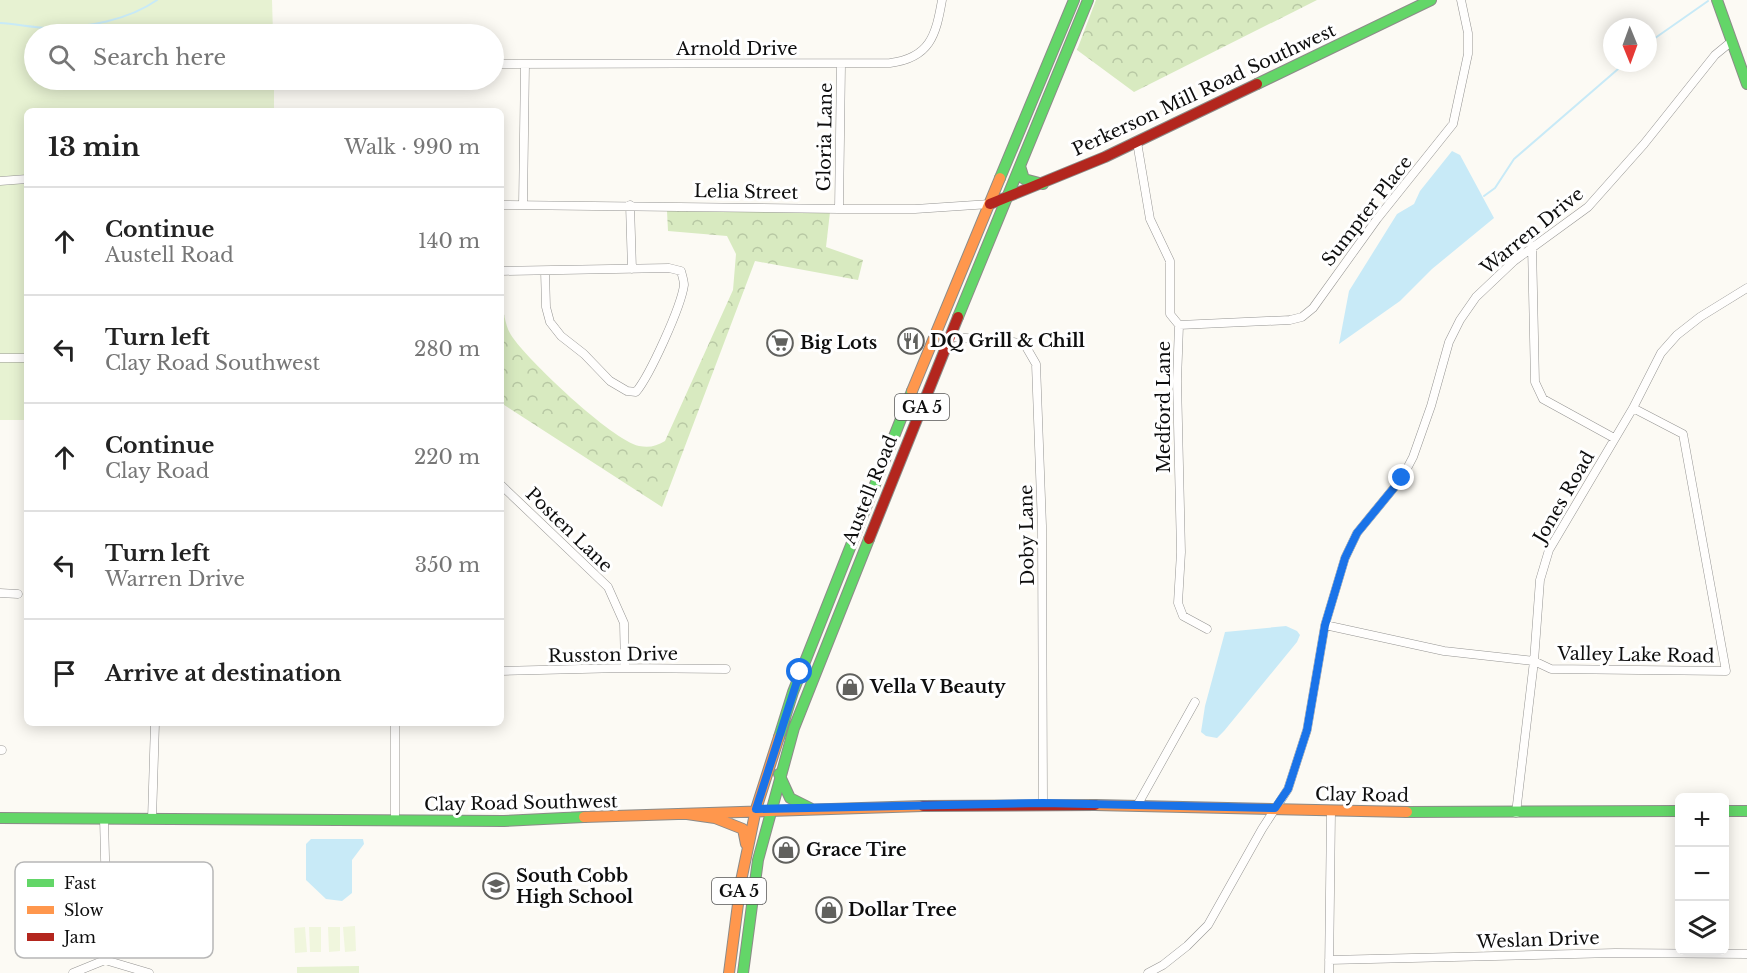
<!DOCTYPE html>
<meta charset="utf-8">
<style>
:root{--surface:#fff;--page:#f6f6f6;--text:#222;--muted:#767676;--line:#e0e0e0}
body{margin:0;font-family:"Libre Baskerville",serif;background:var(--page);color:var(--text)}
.controls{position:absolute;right:18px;bottom:18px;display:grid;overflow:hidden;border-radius:9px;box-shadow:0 3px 15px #0003}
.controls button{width:54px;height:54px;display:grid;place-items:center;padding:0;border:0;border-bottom:2px solid var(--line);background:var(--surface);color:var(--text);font:30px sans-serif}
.compass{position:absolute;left:1603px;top:18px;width:54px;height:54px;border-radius:50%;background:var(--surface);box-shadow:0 3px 15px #0003;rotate:179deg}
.stop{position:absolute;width:18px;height:18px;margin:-14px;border:4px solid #1a73e8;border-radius:50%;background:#fff}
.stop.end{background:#1a73e8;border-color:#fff;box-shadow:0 2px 6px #0008}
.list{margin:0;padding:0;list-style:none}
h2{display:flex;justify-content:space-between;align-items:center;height:78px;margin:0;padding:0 24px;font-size:26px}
h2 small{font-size:20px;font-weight:400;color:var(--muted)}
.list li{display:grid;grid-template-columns:39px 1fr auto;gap:18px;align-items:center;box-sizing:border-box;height:108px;padding:0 24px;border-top:2px solid var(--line)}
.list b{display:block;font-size:22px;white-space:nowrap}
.list p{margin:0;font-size:20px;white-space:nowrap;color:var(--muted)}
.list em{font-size:20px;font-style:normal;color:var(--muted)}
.icon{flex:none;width:33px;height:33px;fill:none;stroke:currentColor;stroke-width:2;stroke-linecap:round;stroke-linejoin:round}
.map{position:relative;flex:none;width:1747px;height:973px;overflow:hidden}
.search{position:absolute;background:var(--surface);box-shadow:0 3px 15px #0003;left:24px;top:24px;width:480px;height:66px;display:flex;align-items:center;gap:15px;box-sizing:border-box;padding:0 21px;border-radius:33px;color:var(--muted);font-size:22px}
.panel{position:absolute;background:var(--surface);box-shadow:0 3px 15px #0003;left:24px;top:108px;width:480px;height:618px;border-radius:9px}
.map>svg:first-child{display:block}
</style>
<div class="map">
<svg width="1747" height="973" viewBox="0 0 1747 973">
<defs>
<pattern id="forest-crowns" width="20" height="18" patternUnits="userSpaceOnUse" patternTransform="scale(1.5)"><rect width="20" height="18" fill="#d8eac0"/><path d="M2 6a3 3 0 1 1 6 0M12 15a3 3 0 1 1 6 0" fill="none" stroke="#b8c8a4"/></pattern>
</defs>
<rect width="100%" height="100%" fill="#fcfaf4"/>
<path fill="#e7f2d2" d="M0,0H272L273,34H34V80H274V111H27V420H0Z
M359,966V973H297V967Z"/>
<path fill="url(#forest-crowns)" d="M1096,0H1317L1134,92L1077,50Z
M667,211L830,212L826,247L863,260L858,280L755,261L662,507L501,403V300C504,311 505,326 511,335C527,360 612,440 639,446C650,448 656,446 665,441L733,290L736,254L727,236L668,231Z"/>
<path fill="#f0f6dd" d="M355,926L356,951L345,952L343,927Z
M305,927L307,952L295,953L294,928Z
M309,927H321V952H310Z
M328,927H340V951L329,952Z"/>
<path fill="#c8eaf7" d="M1452,151L1460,155L1494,218L1432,269L1400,301L1339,344L1349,291L1397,214L1414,204L1420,191Z
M1286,626L1297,631L1300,635L1297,642L1224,731L1217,738L1206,736L1201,732L1205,706L1225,632Z
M311,839H363L364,844L352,860V893L342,901L326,899L306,880V844Z"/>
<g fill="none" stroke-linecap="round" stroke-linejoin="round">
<path stroke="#c8eaf7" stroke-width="2" d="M0,23C18,24 34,28 52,28C85,28 129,20 157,0
M1648,43L1708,1
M1484,196L1495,188L1514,159L1625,63"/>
<g stroke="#959492" stroke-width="9">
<path id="street" d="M494,64L890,63C930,58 936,35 942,0
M1137,142L1150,219L1170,261V314L1179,325L1177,381L1181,552L1178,603L1183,616L1207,629
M0,181L27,179
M501,205L839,209H915L990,204
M523,205L525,64
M630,205L632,269
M839,209L841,65
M1532,246L1535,382L1543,399L1614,438
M501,271L669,268L681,271C682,275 684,281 684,285C681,307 650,375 636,392L627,391L610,381L584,354L561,336L550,322L546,307L545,271
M1179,325L1290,320L1302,317L1313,308L1377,219L1453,124L1468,54V33L1461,0
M951,337L1010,341L1025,345L1036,364L1042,526L1043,803
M0,358H27
M501,485L608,587L624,623L625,668
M0,593L18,594
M1325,625L1444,651L1534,661L1551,669L1726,671L1683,434L1633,408
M501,671L623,668L726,669
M395,723V821
M0,750H2
M1138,804L1195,702
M1516,813L1534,661L1540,580L1549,550L1633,408L1661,353L1677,335L1700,317L1747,288
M104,818L107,936L105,960
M152,819L155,723
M105,960L149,973
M1329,960L1615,953L1747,954
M73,973L105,960
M1148,973L1163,965L1187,946L1208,925L1262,829L1288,789L1307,730L1325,625L1345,558L1357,533L1402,478L1413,457L1431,406L1449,342L1460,320L1476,297L1514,261L1588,207L1644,144L1715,55L1732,41
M1329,973L1331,812"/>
</g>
<g stroke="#8c8b88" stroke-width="12">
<path id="fast" d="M1717,0L1747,84
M1257,84L1431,0
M1020,166L1024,179L1043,184
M1000,178L1074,0
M958,317L1088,0
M779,737L793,692L912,391
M779,774L790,798L810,808
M1724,811H1747
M1407,812L1680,811
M0,818L504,821L584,817
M743,973L758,860L794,728L869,539"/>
</g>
<g stroke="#8c8b88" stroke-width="12">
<path id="slow" d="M912,391L1000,178
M1095,805L1407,812
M687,814L715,818L743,829L746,844
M584,817L923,806
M729,973L741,881L756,809L779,737"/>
</g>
<g stroke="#8c8b88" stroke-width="12">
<path id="jam" d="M990,204L1105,157L1257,84
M869,539L958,317
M923,806L1095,805"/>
</g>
<use href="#street" stroke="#fffefd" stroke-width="8"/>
<use href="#fast" stroke="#63d668" stroke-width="10"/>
<use href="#slow" stroke="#ff974d" stroke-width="10"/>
<use href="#jam" stroke="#b3261e" stroke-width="10"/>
</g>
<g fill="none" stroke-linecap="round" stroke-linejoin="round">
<path stroke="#1a73e8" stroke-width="8" d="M800,672L756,809L1043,803L1275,808L1288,789L1307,730L1325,625L1345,558L1357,533L1402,478"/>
</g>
<defs>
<g id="restaurant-ring" transform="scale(1.35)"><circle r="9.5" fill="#fff" stroke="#61615e" stroke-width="1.5"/><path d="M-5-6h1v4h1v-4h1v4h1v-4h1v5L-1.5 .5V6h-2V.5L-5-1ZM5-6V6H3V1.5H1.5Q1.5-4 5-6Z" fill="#61615e"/></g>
<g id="supermarket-ring" transform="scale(1.35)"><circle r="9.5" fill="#fff" stroke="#61615e" stroke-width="1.5"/><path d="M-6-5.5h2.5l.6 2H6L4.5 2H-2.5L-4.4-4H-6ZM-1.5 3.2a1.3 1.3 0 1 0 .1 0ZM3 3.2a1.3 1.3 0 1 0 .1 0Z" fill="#61615e"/></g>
<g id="shop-ring" transform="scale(1.35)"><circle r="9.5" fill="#fff" stroke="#61615e" stroke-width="1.5"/><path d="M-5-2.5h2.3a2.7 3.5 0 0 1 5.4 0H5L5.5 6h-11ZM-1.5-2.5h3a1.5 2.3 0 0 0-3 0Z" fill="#61615e"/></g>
<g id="school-ring" transform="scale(1.35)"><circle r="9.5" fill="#fff" stroke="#61615e" stroke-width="1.5"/><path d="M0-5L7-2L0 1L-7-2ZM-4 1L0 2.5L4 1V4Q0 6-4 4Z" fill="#61615e"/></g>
</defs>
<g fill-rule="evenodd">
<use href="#restaurant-ring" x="911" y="341"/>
<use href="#supermarket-ring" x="780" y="343"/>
<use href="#shop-ring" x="850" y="687"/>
<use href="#shop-ring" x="786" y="850"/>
<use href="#school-ring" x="496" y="886"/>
<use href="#shop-ring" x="829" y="910"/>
</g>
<g text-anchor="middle" stroke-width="6" stroke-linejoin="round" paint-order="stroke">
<g fill="#fff" stroke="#565656" stroke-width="1.5">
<rect x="895" y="394" width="54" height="26" rx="4.5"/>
<rect x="712" y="878" width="54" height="26" rx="4.5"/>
</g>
<g font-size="16" font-weight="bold" fill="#0e0e0e">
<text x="922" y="413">GA 5</text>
<text x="739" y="897">GA 5</text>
</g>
<g font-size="18" fill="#0e0e0e" stroke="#fff">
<text x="737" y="55">Arnold Drive</text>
<text transform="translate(1204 90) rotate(-25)" y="6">Perkerson Mill Road Southwest</text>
<text transform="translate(825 137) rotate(-89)" y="6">Gloria Lane</text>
<text transform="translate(746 192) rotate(1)" y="6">Lelia Street</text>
<text transform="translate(1367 211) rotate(-52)" y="6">Sumpter Place</text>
<text transform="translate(1532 231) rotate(-39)" y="6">Warren Drive</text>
<text transform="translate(1164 407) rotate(-90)" y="6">Medford Lane</text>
<text transform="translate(870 490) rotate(-68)" y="6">Austell Road</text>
<text transform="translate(1564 497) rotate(-60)" y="6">Jones Road</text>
<text transform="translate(569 530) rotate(44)" y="6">Posten Lane</text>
<text transform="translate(1027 535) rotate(-91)" y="6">Doby Lane</text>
<text transform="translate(613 655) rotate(-1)" y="6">Russton Drive</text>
<text transform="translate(1636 655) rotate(1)" y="6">Valley Lake Road</text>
<text transform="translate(1362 795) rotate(1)" y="6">Clay Road</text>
<text transform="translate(521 803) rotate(-1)" y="6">Clay Road Southwest</text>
<text transform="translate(1538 940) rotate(-2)" y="6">Weslan Drive</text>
</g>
<g font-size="18" font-weight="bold" fill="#0e0e0e" stroke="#fff" text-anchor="start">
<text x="930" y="347">DQ Grill &amp; Chill</text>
<text x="800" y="349">Big Lots</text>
<text x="870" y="693">Vella V Beauty</text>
<text x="806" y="856">Grace Tire</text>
<text x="516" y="882">South Cobb<tspan x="516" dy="21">High School</tspan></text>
<text x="848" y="916">Dollar Tree</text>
</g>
</g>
<rect x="15" y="862" width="198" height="96" rx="9" fill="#fff" stroke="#b7b7b7" stroke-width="1.5"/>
<rect x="27" y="879" width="27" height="8" fill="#63d668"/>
<rect x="27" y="906" width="27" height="8" fill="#ff974d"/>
<rect x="27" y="933" width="27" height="8" fill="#b3261e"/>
<g font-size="16" fill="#0e0e0e">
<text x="64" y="889">Fast</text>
<text x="64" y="916">Slow</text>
<text x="64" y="943">Jam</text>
</g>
</svg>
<div class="controls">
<button>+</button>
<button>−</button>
<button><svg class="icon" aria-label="layers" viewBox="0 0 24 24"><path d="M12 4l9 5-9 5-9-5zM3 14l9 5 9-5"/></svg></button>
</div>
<svg class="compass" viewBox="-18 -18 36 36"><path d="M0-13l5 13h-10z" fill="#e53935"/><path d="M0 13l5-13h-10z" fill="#767676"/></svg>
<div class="stop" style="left:800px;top:672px"></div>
<div class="stop end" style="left:1402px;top:478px"></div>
<div class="search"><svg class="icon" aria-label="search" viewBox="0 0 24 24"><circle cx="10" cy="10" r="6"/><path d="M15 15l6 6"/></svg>Search here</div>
<section class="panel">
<h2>13 min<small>Walk · 990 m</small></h2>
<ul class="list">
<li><svg class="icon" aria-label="ahead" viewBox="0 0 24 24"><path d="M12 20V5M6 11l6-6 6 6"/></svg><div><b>Continue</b><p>Austell Road</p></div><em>140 m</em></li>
<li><svg class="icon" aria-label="left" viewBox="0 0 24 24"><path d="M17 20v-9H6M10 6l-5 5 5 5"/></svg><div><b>Turn left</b><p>Clay Road Southwest</p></div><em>280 m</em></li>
<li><svg class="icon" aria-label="ahead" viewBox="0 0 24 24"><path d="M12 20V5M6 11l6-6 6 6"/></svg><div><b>Continue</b><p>Clay Road</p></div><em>220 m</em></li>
<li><svg class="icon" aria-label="left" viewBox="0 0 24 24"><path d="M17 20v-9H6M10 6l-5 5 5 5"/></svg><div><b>Turn left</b><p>Warren Drive</p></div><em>350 m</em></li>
<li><svg class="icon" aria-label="arrive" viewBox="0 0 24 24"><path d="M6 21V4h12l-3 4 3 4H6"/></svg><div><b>Arrive at destination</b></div></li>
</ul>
</section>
</div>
